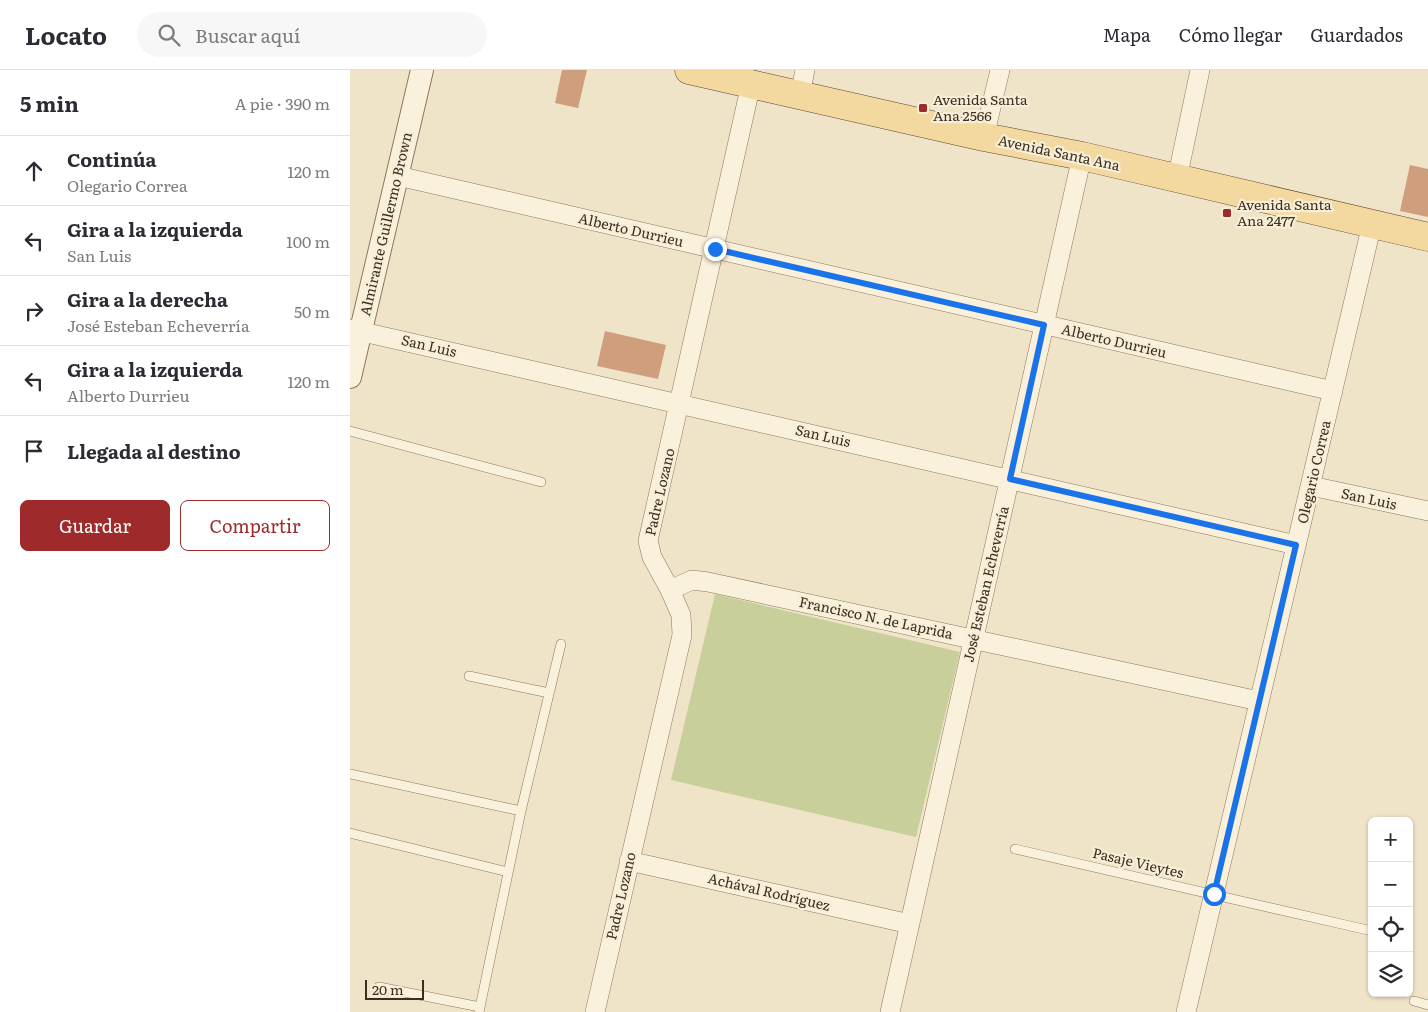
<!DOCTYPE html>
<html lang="es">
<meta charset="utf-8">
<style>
:root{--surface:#fff;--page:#f7f7f7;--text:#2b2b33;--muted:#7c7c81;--line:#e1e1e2;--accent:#9e2a2b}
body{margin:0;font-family:Literata,serif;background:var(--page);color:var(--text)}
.controls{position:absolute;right:15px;bottom:15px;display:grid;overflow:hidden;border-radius:8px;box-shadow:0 1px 4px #0004}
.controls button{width:45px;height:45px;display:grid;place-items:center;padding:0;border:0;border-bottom:1px solid var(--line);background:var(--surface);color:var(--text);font:25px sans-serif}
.scale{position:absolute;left:15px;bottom:12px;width:59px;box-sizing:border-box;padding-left:5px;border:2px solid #3d2e20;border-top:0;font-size:14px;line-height:18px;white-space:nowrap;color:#3d2e20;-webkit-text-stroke:4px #f7eed8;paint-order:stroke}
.stop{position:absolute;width:15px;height:15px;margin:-11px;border:4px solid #1a73e8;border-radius:50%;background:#fff}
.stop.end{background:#1a73e8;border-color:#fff;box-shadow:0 1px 5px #0008}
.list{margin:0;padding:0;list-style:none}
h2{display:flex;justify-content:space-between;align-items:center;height:65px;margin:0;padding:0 20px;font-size:21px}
h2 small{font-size:16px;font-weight:400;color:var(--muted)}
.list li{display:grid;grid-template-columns:32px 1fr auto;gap:15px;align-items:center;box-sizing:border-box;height:70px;padding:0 20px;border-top:1px solid var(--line)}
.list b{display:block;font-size:19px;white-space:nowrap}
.list p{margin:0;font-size:16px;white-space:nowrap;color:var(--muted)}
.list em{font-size:16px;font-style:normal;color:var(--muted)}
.actions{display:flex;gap:10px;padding:15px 20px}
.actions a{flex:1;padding:11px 0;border:1px solid var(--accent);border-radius:8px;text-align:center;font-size:18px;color:var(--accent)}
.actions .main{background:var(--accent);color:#fff}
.icon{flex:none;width:28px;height:28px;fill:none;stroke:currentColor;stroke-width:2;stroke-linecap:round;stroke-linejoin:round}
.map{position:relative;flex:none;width:1078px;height:942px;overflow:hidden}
header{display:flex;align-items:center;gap:30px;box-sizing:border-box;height:70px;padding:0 25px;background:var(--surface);border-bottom:1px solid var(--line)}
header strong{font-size:24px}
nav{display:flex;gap:28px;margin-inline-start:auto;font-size:18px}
.search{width:350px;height:45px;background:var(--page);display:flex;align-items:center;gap:12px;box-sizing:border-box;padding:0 18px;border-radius:28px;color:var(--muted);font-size:19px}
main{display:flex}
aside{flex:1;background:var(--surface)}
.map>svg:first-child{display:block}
</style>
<header>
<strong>Locato</strong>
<div class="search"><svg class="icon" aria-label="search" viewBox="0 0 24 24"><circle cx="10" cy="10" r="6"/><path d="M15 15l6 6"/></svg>Buscar aquí</div>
<nav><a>Mapa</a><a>Cómo llegar</a><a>Guardados</a></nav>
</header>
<main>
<aside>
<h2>5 min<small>A pie · 390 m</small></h2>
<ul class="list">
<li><svg class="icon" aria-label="ahead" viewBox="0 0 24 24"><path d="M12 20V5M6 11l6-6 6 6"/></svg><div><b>Continúa</b><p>Olegario Correa</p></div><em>120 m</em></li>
<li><svg class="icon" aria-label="left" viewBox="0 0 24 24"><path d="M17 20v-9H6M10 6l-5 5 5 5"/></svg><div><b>Gira a la izquierda</b><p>San Luis</p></div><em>100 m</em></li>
<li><svg class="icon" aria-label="right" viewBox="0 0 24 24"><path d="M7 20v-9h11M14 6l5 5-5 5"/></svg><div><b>Gira a la derecha</b><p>José Esteban Echeverría</p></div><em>50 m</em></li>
<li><svg class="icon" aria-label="left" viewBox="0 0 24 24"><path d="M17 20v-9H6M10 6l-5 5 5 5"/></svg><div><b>Gira a la izquierda</b><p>Alberto Durrieu</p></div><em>120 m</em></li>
<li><svg class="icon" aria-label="arrive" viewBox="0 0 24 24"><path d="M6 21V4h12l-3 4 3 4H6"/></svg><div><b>Llegada al destino</b></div></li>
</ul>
<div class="actions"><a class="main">Guardar</a><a>Compartir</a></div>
</aside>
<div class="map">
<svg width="1078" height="942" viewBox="0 0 1078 942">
<rect width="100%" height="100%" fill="#f0e4c8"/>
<path fill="#c9cf9b" d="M365,524L610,582L566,767L321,710Z"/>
<path fill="#cf9f7d" d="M212,0H237L228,38L205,33Z
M1060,95L1078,99V147L1050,141Z
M255,261L316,275L308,309L247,296Z"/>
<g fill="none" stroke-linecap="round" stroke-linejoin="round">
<g stroke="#8d765c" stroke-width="10">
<path id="service" d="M0,361L191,412
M119,606L199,623
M0,704L171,741
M0,763L158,802
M665,779L1022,861
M29,917L130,937
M1064,931L1078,935
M129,942L171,741L211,574"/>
</g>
<g stroke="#8d765c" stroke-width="20">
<path id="minor" d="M450,25L455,0
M634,67L650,0
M48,106L983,321
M827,109L850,0
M0,259L946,475
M961,416L1078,441
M320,520L342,510L358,512L909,631
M279,791L560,854
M245,942L332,565L331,545L320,520L302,487L298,471L401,14
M540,942L732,86
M836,942L1022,154"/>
</g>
<g stroke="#8d765c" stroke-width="24">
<path id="tertiary" d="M0,307L72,0"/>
</g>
<g stroke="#5b4430" stroke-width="29">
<path id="primary" d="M339,0L634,67L732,86L1078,167"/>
</g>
<use href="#service" stroke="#faf1dc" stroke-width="9"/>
<use href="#minor" stroke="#faf1dc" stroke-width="19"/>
<use href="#tertiary" stroke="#faf1dc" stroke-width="22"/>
<use href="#primary" stroke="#f3d9a0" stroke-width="28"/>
</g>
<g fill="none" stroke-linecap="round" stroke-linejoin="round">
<path stroke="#1a73e8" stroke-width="6" d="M365,179L694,255L660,409L946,475L864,824"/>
</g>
<g fill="#9e2a2b" stroke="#f7eed8" stroke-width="2">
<rect x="568" y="33" width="10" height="10" rx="2.5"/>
<rect x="872" y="138" width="10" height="10" rx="2.5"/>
</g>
<g text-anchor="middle" stroke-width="4.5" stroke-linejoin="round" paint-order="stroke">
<g font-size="14" fill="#3d2e20" stroke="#f7eed8" text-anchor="start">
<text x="583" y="35">Avenida Santa<tspan x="583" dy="16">Ana 2566</tspan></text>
<text x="887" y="140">Avenida Santa<tspan x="887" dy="16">Ana 2477</tspan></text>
</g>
<g font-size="14" fill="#3d2e20" stroke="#f7eed8">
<text transform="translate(709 83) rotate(12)" y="5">Avenida Santa Ana</text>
<text transform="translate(36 154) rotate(-77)" y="5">Almirante Guillermo Brown</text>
<text transform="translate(281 160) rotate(13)" y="5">Alberto Durrieu</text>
<text transform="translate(764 271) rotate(13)" y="5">Alberto Durrieu</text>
<text transform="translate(79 276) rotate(13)" y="5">San Luis</text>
<text transform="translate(473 366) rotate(13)" y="5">San Luis</text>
<text transform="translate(964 402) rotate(-77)" y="5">Olegario Correa</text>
<text transform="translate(310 422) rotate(-77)" y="5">Padre Lozano</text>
<text transform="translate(1019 429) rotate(12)" y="5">San Luis</text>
<text transform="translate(636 514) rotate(-77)" y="5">José Esteban Echeverría</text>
<text transform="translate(526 548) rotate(12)" y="5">Francisco N. de Laprida</text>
<text transform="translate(788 793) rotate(13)" y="5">Pasaje Vieytes</text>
<text transform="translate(419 822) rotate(13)" y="5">Achával Rodríguez</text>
<text transform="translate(271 826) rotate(-77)" y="5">Padre Lozano</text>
</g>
</g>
</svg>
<div class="controls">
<button>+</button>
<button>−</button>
<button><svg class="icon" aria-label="locate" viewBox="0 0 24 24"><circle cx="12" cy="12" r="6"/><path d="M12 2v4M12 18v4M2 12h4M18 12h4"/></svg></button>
<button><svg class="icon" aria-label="layers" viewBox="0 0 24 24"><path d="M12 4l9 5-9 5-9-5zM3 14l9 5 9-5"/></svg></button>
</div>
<div class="scale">20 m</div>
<div class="stop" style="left:864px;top:824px"></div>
<div class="stop end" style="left:365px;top:179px"></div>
</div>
</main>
